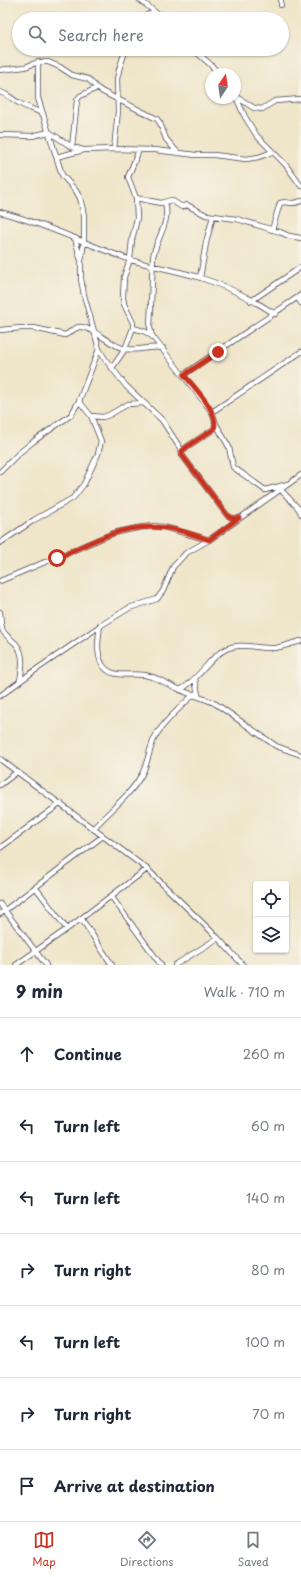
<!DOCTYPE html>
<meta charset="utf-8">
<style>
:root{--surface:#fff;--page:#f2f2f3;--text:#1f2937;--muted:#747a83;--line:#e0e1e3;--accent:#c8321e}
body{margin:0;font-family:"Playpen Sans",sans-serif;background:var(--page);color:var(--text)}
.controls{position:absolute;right:12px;bottom:12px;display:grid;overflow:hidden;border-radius:4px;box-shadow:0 1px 3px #0004}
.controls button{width:36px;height:36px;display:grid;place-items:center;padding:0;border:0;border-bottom:1px solid var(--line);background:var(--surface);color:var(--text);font:20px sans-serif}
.compass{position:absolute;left:205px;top:68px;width:36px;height:36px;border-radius:50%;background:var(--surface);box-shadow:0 1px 3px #0004;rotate:13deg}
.stop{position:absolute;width:12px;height:12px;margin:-9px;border:3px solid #c8321e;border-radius:50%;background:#fff}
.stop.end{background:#c8321e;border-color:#fff;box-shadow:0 1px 4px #0008}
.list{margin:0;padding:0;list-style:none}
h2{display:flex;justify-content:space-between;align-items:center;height:52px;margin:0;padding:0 16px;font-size:17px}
h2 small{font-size:13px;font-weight:400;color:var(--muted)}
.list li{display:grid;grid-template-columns:26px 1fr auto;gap:12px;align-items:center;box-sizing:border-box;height:72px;padding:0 16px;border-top:1px solid var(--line)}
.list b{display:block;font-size:15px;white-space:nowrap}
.list em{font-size:13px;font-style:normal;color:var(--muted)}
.icon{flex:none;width:22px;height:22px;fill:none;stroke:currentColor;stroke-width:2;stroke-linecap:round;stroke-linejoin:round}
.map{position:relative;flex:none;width:301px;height:965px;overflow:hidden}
.search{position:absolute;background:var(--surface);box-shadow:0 1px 3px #0004;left:12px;right:12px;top:12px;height:44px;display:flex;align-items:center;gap:10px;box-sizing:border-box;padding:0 14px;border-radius:22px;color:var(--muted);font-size:15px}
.sheet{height:556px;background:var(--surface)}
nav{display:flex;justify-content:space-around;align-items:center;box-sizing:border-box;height:56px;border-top:1px solid var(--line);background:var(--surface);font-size:11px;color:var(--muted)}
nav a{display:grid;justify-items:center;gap:2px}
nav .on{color:var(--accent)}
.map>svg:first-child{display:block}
</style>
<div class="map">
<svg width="301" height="965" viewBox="0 0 301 965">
<rect width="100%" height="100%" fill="#f7f3e8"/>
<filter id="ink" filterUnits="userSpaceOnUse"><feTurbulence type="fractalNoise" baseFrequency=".025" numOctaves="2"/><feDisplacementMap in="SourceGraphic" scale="8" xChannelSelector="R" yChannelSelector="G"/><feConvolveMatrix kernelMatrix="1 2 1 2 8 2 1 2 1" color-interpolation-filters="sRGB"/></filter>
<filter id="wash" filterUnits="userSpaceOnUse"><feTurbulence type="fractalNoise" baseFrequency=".012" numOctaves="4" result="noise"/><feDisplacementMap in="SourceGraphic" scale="16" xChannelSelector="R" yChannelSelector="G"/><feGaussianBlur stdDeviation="0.9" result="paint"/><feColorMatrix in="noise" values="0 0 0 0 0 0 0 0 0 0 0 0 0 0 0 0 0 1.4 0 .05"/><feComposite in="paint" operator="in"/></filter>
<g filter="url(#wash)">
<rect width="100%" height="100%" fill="#efe5c9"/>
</g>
<g filter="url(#ink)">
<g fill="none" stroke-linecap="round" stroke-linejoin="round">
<g stroke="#413f50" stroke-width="6">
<path id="minor" d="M140,0L164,19
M281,5V0
M142,19L149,14H157
M193,49L211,65L219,74
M38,62V98L43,114L62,175L76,191L80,198L82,206L84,216V242L81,261V279L84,295L99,349L105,359L126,386L162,420L182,451
M0,70L25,67L38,62H48L60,67L72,75L88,79L97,88L103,92L157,119L160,123L166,139L178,153
M0,92C10,95 11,99 19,103C27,108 35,109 43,114
M235,95L245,117L257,136L285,164L301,186
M237,97L254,108L262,109L275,101L301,99
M0,135L32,136L49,132L72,147L83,150
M72,147L77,100L80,96L97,88
M114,149L118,111L117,79L120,66L126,49
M56,157L84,150L114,149L155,150L196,155H214L246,159L259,157L272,152
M136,198L161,203L171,200L182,207L187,205L206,215L237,219L280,232L289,236L301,238
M165,203C171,222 156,239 153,257L150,328L152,336L212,412L216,424L214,429L188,446L182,451V455L227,515L232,518H239
M0,212C44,223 85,244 128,259C152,267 177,270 201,278C227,286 252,299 275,314
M272,230L280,203C288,200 290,206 301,201
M75,238L80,258
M200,278L206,243L213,216
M298,298L301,303
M251,301L301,267
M133,328L144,331L152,336
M0,330L21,328H34L65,335C70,333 74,328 79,327C93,326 111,347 126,349C139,351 150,346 163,348
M112,368L125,349L133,328V323L124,304L123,297L124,277L130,259L132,240L137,218L136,198L128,177L139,150
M183,375L301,295
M212,412L301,352
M91,416L103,417L109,415L128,404L143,403
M216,424L229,447L233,467L265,490L288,484
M0,472L19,453L34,441L71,415L79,401L99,349
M281,490L299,509L301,514
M0,543L34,520L73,498L84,484L98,454L101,441L91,416L79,401
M0,581L114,533L137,528L152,526L164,527L209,540
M0,612C1,618 0,625 3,631C6,636 12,640 16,644C25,654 22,669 20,681
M100,626C98,639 95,659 106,669C116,678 133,673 145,675C160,678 166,684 179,689C191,695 204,698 216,704L276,746L301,755
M195,679L198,695
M180,690C199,680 209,657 226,649C241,642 258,649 274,648C283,647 292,643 301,641
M0,696L34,671L100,626L129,608L157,599L163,591L173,567L186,553L209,540L301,475
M0,759L147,869L218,938L243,965
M0,785L17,772
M93,829C109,811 130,796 142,774C148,763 149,749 155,737C163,722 182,706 194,694
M0,848L61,803
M36,888L67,929
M111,896L161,965
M0,904L46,965
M0,914L103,836
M81,918L112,965
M16,965L67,929L147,869
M175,965L218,938"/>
</g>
<use href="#minor" stroke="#fff" stroke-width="4.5"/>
</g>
</g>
<g fill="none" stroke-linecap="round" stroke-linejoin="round" filter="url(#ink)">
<path stroke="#c8321e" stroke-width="5" d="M57,558C87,544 119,526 153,527C172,527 192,534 209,540L239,518H232L227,515L182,455V451L188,446L214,429C220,413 194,387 184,375L218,352"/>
</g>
</svg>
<div class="controls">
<button><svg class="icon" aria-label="locate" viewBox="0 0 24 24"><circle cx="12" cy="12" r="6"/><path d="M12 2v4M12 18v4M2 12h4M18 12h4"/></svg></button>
<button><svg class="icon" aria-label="layers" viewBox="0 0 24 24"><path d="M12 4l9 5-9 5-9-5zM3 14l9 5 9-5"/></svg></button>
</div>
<svg class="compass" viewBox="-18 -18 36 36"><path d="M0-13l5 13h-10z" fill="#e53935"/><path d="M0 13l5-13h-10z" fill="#747a83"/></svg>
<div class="stop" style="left:57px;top:558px"></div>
<div class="stop end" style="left:218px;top:352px"></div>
<div class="search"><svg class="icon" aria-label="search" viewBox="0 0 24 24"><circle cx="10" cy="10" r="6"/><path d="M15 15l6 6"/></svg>Search here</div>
</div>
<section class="sheet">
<h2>9 min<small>Walk · 710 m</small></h2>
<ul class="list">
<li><svg class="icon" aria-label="ahead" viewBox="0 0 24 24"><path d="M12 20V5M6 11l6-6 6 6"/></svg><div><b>Continue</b></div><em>260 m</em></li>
<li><svg class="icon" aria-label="left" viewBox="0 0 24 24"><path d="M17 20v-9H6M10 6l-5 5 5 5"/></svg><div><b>Turn left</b></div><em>60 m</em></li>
<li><svg class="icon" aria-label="left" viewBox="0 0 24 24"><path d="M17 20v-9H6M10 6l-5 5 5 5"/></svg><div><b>Turn left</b></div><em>140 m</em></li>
<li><svg class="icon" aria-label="right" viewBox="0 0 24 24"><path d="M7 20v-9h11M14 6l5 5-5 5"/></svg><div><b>Turn right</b></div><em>80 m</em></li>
<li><svg class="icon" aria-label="left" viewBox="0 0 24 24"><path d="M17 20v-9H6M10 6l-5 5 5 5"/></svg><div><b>Turn left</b></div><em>100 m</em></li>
<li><svg class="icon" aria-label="right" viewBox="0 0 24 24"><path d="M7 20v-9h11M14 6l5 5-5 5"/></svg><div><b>Turn right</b></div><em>70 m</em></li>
<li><svg class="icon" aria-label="arrive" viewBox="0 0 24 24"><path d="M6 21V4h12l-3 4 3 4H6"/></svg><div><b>Arrive at destination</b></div></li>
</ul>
</section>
<nav>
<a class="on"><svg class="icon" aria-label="map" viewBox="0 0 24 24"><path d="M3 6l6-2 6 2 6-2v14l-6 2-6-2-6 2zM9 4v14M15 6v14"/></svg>Map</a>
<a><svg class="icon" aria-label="directions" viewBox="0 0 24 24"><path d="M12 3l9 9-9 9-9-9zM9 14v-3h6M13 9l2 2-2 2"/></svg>Directions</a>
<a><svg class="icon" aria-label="saved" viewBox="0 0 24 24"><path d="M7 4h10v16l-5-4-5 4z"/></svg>Saved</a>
</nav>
